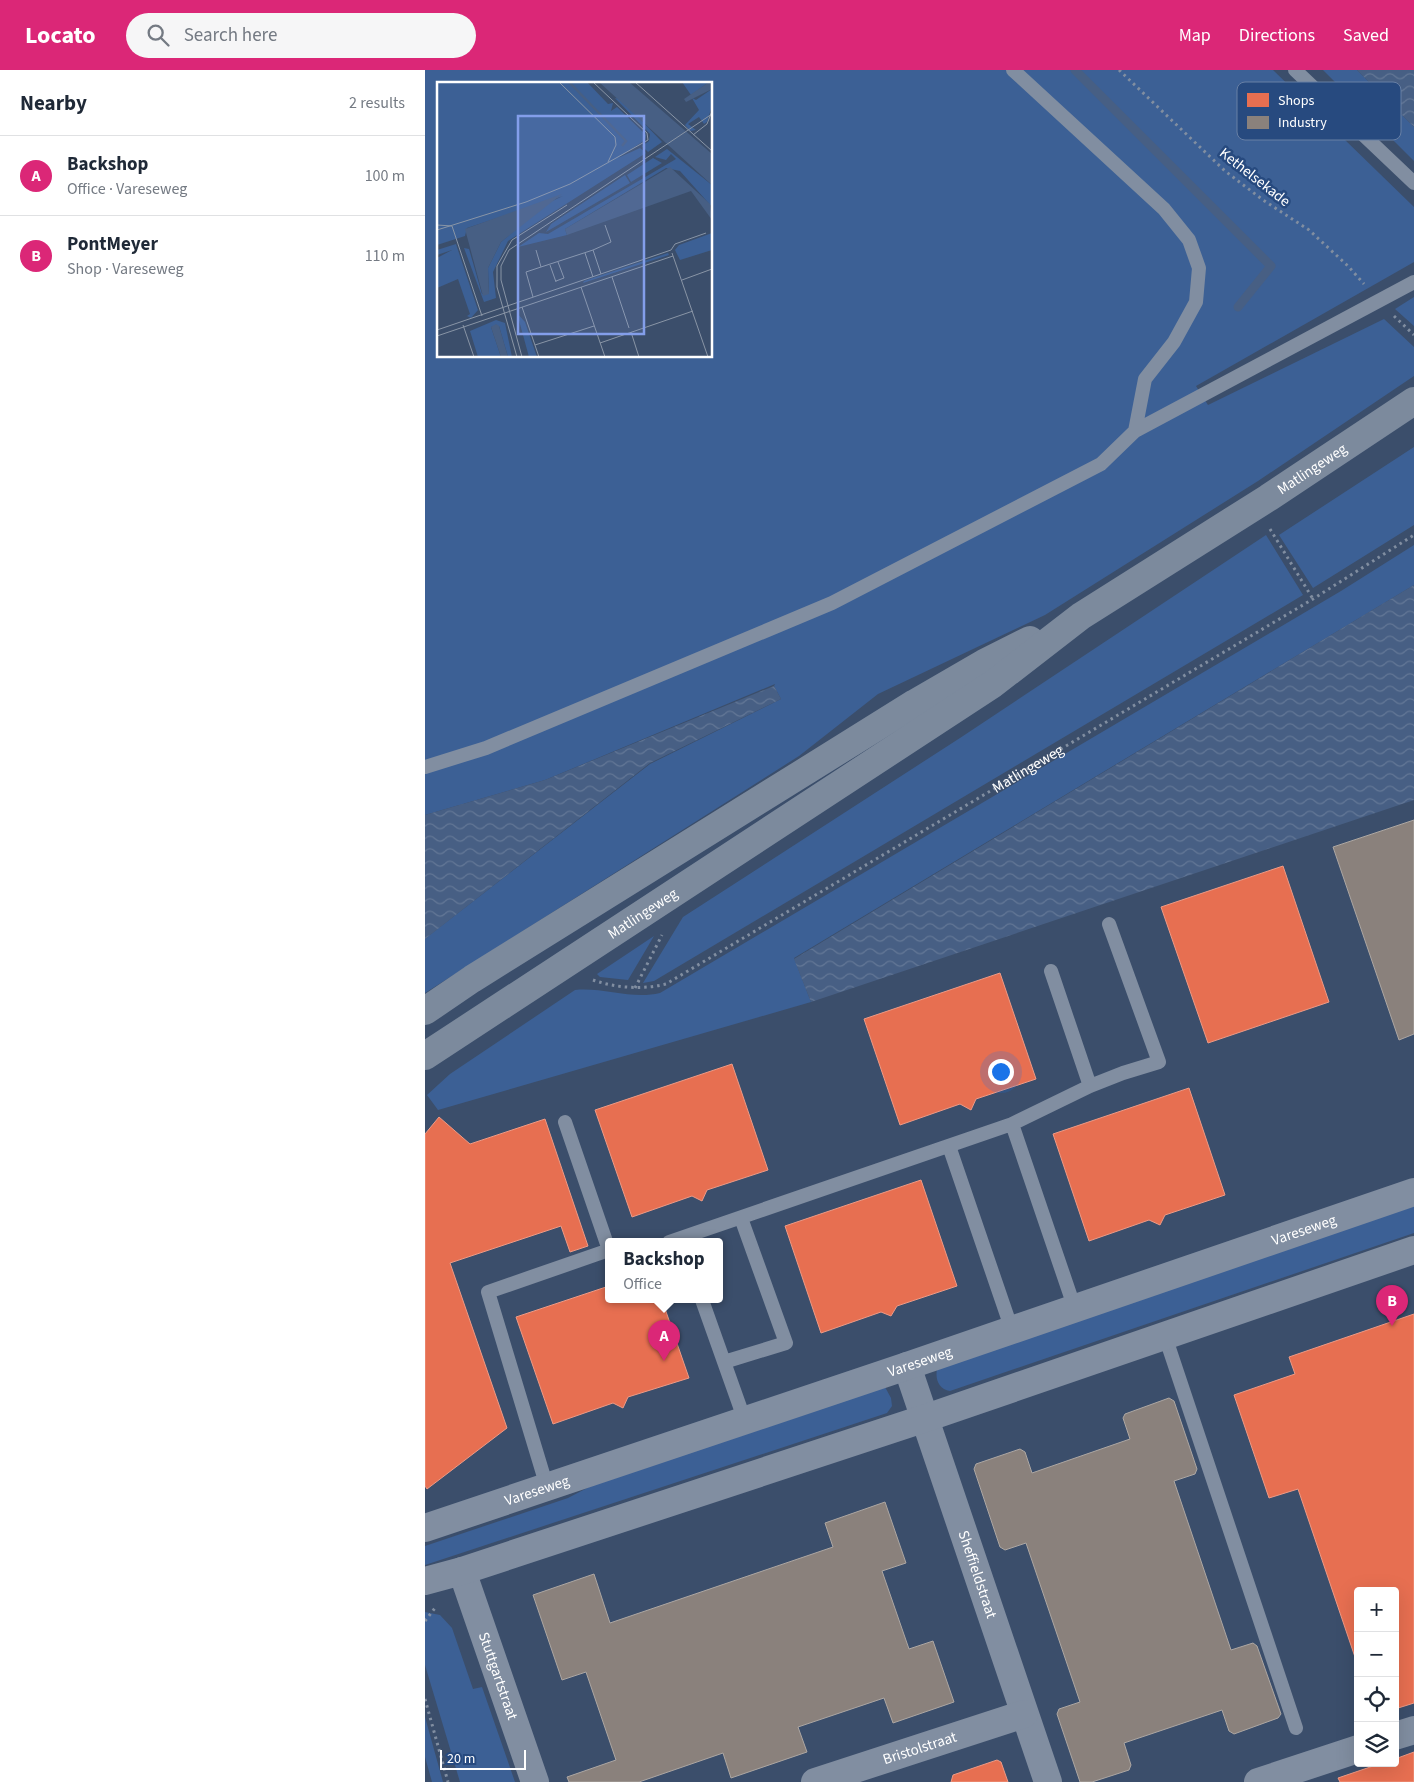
<!DOCTYPE html>
<meta charset="utf-8">
<style>
:root{--surface:#fff;--page:#f6f6f7;--text:#1f2937;--muted:#747a83;--line:#e0e1e3;--accent:#db2777}
body{margin:0;font-family:"Source Sans 3",sans-serif;background:var(--page);color:var(--text)}
.controls{position:absolute;right:15px;bottom:15px;display:grid;overflow:hidden;border-radius:5px;box-shadow:0 5px 20px #0002}
.controls button{width:45px;height:45px;display:grid;place-items:center;padding:0;border:0;border-bottom:1px solid var(--line);background:var(--surface);color:var(--text);font:25px sans-serif}
.scale{position:absolute;left:15px;bottom:12px;width:86px;box-sizing:border-box;padding-left:5px;border:2px solid #fff;border-top:0;font-size:14px;line-height:18px;white-space:nowrap;color:#fff;-webkit-text-stroke:4px #274a7f;paint-order:stroke}
.you{position:absolute;left:575px;top:1001px;width:18px;height:18px;margin:-12px;border:4px solid #fff;border-radius:50%;background:#1a73e8;box-shadow:0 0 0 8px #1a73e833}
.badge{display:grid;place-items:center;width:32px;height:32px;border-radius:50%;background:var(--accent);color:#fff;font-size:16px;font-weight:700}
.pin{position:absolute;translate:-50% -41px;filter:drop-shadow(0 1px 2px #0008)}
.pin::after{content:'';position:absolute;top:26px;width:18px;height:15px;background:inherit;clip-path:polygon(0 0,100% 0,50% 100%)}
.popup{position:absolute;left:180px;top:1168px;width:118px;height:65px;box-sizing:border-box;display:grid;place-content:center;border-radius:5px;background:var(--surface);filter:drop-shadow(0 1px 4px #0005);font-size:16px;white-space:nowrap;color:var(--muted)}
.popup b{font-size:19px;color:var(--text)}
.popup::after{content:'';position:absolute;left:50%;top:100%;margin-left:-10px;border:10px solid transparent;border-top-color:var(--surface)}
.list{margin:0;padding:0;list-style:none}
h2{display:flex;justify-content:space-between;align-items:center;height:65px;margin:0;padding:0 20px;font-size:21px}
h2 small{font-size:16px;font-weight:400;color:var(--muted)}
.list li{display:grid;grid-template-columns:32px 1fr auto;gap:15px;align-items:center;box-sizing:border-box;height:80px;padding:0 20px;border-top:1px solid var(--line)}
.list b{display:block;font-size:19px;white-space:nowrap}
.list p{margin:0;font-size:16px;white-space:nowrap;color:var(--muted)}
.list em{font-size:16px;font-style:normal;color:var(--muted)}
.icon{flex:none;width:28px;height:28px;fill:none;stroke:currentColor;stroke-width:2;stroke-linecap:round;stroke-linejoin:round}
.map{position:relative;flex:none;width:989px;height:1712px;overflow:hidden}
header{display:flex;align-items:center;gap:30px;box-sizing:border-box;height:70px;padding:0 25px;background:var(--accent);color:#fff}
header strong{font-size:24px}
nav{display:flex;gap:28px;margin-inline-start:auto;font-size:18px}
.search{width:350px;height:45px;background:var(--page);display:flex;align-items:center;gap:12px;box-sizing:border-box;padding:0 18px;border-radius:28px;color:var(--muted);font-size:19px}
main{display:flex}
aside{flex:1;background:var(--surface)}
.map>svg:first-child{display:block}
</style>
<header>
<strong>Locato</strong>
<div class="search"><svg class="icon" aria-label="search" viewBox="0 0 24 24"><circle cx="10" cy="10" r="6"/><path d="M15 15l6 6"/></svg>Search here</div>
<nav><a>Map</a><a>Directions</a><a>Saved</a></nav>
</header>
<main>
<aside>
<h2>Nearby<small>2 results</small></h2>
<ul class="list">
<li><span class="badge">A</span><div><b>Backshop</b><p>Office · Vareseweg</p></div><em>100 m</em></li>
<li><span class="badge">B</span><div><b>PontMeyer</b><p>Shop · Vareseweg</p></div><em>110 m</em></li>
</ul>
</aside>
<div class="map">
<svg width="989" height="1712" viewBox="0 0 989 1712">
<defs>
<pattern id="water-waves" width="16" height="10" patternUnits="userSpaceOnUse" patternTransform="scale(1.25)"><rect width="16" height="10" fill="#475f84"/><path d="M0 5q4-4 8 0t8 0" fill="none" stroke="#637796"/></pattern>
</defs>
<rect width="100%" height="100%" fill="#3b4e6b"/>
<path fill="#3c6095" fill-rule="evenodd" d="M0,0H848L989,137V192L771,316L783,335L959,249L989,277V306L833,411L620,545L453,624L374,686L0,923V869L6,864L225,694L356,629L349,616L350,614L120,710L0,745ZM14,14H286V286H14Z
M898,0H932L989,57V91Z
M989,227V256L970,239Z
M989,377V455L888,518L854,465Z
M841,465L878,525L234,908L229,911L218,913L258,847L535,668Z
M989,475V515L369,888L386,932L13,1040L2,1025L25,1004L150,920C178,917 207,930 235,923L916,521Z
M229,866L203,910L175,907L172,904Z
M989,1132V1163L525,1321C514,1319 510,1310 512,1299Z
M460,1317L466,1328L467,1336L462,1343L0,1495V1476L143,1428L187,1405Z
M0,1542L15,1545L27,1558L48,1619L57,1617L90,1712H35L0,1595Z
M0,1647L18,1712H7L0,1687Z"/>
<path fill="url(#water-waves)" d="M932,0H989V57Z
M989,515V730L386,932L369,889Z
M349,616L356,629L225,693L0,869V745L120,710Z"/>
<path fill="#e76f51" stroke="#ee9a85" d="M858,796L904,932L783,973L736,837Z
M575,903L611,1009L551,1029L546,1040L535,1034L475,1055L439,949Z
M307,994L343,1100L282,1120L277,1131L267,1126L207,1147L170,1040Z
M764,1018L800,1125L740,1145L735,1155L724,1150L664,1171L628,1064Z
M14,1047L45,1074L120,1049L163,1176L145,1182L136,1156L25,1193L82,1358L2,1419L0,1416V1064Z
M496,1110L532,1216L472,1236L466,1246L456,1242L396,1263L360,1156Z
M184,1216V1230H237L264,1308L203,1327L198,1338L188,1333L128,1354L91,1247Z
M989,1244V1633L970,1639V1521H933V1596L873,1419L844,1428L809,1325L870,1304L864,1287Z
M989,1682V1712H915L913,1708L957,1693H970V1689Z
M572,1690L576,1692L583,1712H526L528,1705Z"/>
<path fill="#8a817c" stroke="#ada7a3" d="M989,750V964L974,970L908,777Z
M744,1328L749,1331L772,1399L770,1404L749,1411L806,1580L828,1573L832,1576L856,1644L853,1648L809,1664L804,1661L797,1640L699,1673L706,1695L704,1700L667,1712H655L632,1644L634,1639L655,1632L601,1473L580,1480L575,1477L549,1399L551,1394L595,1379L600,1382L607,1403L705,1369L698,1348L700,1344Z
M460,1432L481,1493L457,1501L484,1579L508,1571L529,1632L468,1653L459,1628L373,1657L382,1682L306,1708L298,1683L214,1712H144L142,1707L191,1690L161,1602L137,1610L108,1525L169,1504L185,1553L408,1477L400,1453Z"/>
<g fill="none" stroke-linecap="round" stroke-linejoin="round">
<path stroke="#475f84" stroke-width="9" d="M650,0L846,196L813,237"/>
<g stroke="#818ea1" stroke-width="3" stroke-dasharray="2.5 4" stroke-linecap="butt">
<path d="M694,0L800,101L838,130L884,160L923,196L939,214"/>
<path d="M969,246L989,265"/>
<path d="M845,459L888,529"/>
<path id="s1" d="M168,910C191,918 217,920 241,914L888,529L989,465"/>
<path d="M210,918L237,865"/>
<path d="M0,1551L10,1538"/>
<path d="M0,1629L23,1712"/>
</g>
<path stroke="#818ea1" stroke-width="14" d="M588,0L739,139L764,170L774,198L771,232L749,272L720,309L710,361
M870,0L989,113
M0,697L61,678L407,533L676,394L710,361L989,212
M626,901L665,1016
M140,1052L184,1180
M587,1054L665,1016L698,1003L734,992L684,854
M524,1076L587,1260
M244,1172L587,1054L650,1239
M277,1230L320,1351
M740,1266L871,1658
M299,1292L361,1273L316,1148
M122,1417L63,1222L184,1180"/>
<g stroke="#818ea1" stroke-width="28">
<path id="s2" d="M482,1296L623,1712"/>
<path id="s3" d="M0,1458L482,1296L989,1122"/>
<path id="s4" d="M37,1501L110,1712"/>
<path d="M0,1511L37,1501L501,1348L989,1180"/>
<path d="M970,1666L989,1660"/>
<path id="s5" d="M390,1712L599,1644"/>
<path d="M833,1712L933,1679"/>
</g>
<g stroke="#7c8a9d" stroke-width="28">
<path d="M0,941L47,909L490,633L559,593L605,570"/>
<path id="s6" d="M0,986L568,614L656,546L843,428L989,331"/>
</g>
</g>
<g text-anchor="middle" stroke-width="5" stroke-linejoin="round" paint-order="stroke">
<g font-size="15" fill="#fff" stroke="#274a7f">
<text transform="translate(830 107) rotate(38)" y="5">Kethelsekade</text>
<text dy="5" stroke="none"><textPath href="#s6" startOffset="1064">Matlingeweg</textPath></text>
<text dy="5" stroke="none"><textPath href="#s1" startOffset="495">Matlingeweg</textPath></text>
<text dy="5" stroke="none"><textPath href="#s6" startOffset="260">Matlingeweg</textPath></text>
<text dy="5" stroke="none"><textPath href="#s3" startOffset="928">Vareseweg</textPath></text>
<text dy="5" stroke="none"><textPath href="#s3" startOffset="522">Vareseweg</textPath></text>
<text dy="5" stroke="none"><textPath href="#s3" startOffset="118">Vareseweg</textPath></text>
<text dy="5" stroke="none"><textPath href="#s2" startOffset="220">Sheffieldstraat</textPath></text>
<text dy="5" stroke="none"><textPath href="#s4" startOffset="111">Stuttgartstraat</textPath></text>
<text dy="5" stroke="none"><textPath href="#s5" startOffset="110">Bristolstraat</textPath></text>
</g>
</g>
<g transform="translate(12 12)">
<rect width="275" height="275" fill="#3b4e6b"/>
<path d="M0,0H150L171,22L176,21L174,29L180,25L209,53L208,58L181,76L203,66L209,71L71,159L56,190L59,216L47,220L27,166L32,167L45,212L52,210L51,186L64,160L109,122L126,114L30,146L28,154L0,163ZM245,0H272L254,13ZM275,7V24L270,40L267,42L262,35L251,42L259,48L253,49L248,43L262,28L255,16L259,18ZM178,16L184,17L225,60L211,70L205,64L212,59L213,52ZM230,67L275,103V125L243,89L229,86L128,147L130,153L81,165L102,151L111,152L239,77L234,72L229,78L218,75ZM216,76L225,81L194,100L190,93ZM188,93L193,101L109,150L114,142ZM275,151V168L243,178L238,168L242,163ZM19,162L41,228L34,236L30,234L33,232L21,197L0,206V176L15,168L0,173V168ZM231,171L232,173L146,201L147,199ZM80,231L88,240L100,275H92ZM59,238L68,241L75,275H71L62,244H58L54,245L64,275H41L33,249Z" fill="#3c6095"/>
<path d="M162,0H192L275,72V103ZM272,0H275V7L249,20L247,17ZM233,85L273,122L275,138L254,109L130,153L128,147ZM125,112L64,160L51,186L52,212L46,214L28,147ZM59,242L62,244L71,275H64L54,245Z" fill="#475f84"/>
<path fill="none" stroke="#475f84" stroke-width="2.5" d="M132,0L189,59L185,64"/>
<path fill="none" stroke="#8995a6" stroke-width="1" d="M198,0L275,69M123,1L178,55L179,63L171,80M256,53L270,42L275,29M0,143L15,144L45,234M0,148L89,120L133,102L211,58L210,51L156,0M99,168L104,185M156,168L174,160L168,143M234,168L238,162L269,151M148,171L156,195M235,171L271,275M113,183L119,200M175,195L192,246M245,198L275,187M119,199L127,196L121,180M144,205L168,275M96,215L89,190L104,185L156,168L164,192M85,225L102,275M26,243L37,275M0,248L234,168M194,250L202,275M0,254L236,174M163,261L256,229M98,263L157,244M80,275L60,205V184L75,158L130,123M85,275L64,198V184L72,168L275,32"/>
<path fill="#839eea" fill-opacity="0.15" stroke="#839eea" stroke-width="2.5" d="M81,34H207V252H81Z"/>
<rect width="275" height="275" fill="none" stroke="#fff" stroke-width="2.5"/>
</g>
<rect x="812" y="12" width="164" height="58" rx="8" fill="#274a7f" stroke="#6880a5" stroke-width="1"/>
<rect x="822" y="23" width="22" height="14" fill="#e76f51"/>
<rect x="822" y="46" width="22" height="13" fill="#8a817c"/>
<g font-size="14" fill="#fff">
<text x="853" y="35">Shops</text>
<text x="853" y="57">Industry</text>
</g>
</svg>
<div class="controls">
<button>+</button>
<button>−</button>
<button><svg class="icon" aria-label="locate" viewBox="0 0 24 24"><circle cx="12" cy="12" r="6"/><path d="M12 2v4M12 18v4M2 12h4M18 12h4"/></svg></button>
<button><svg class="icon" aria-label="layers" viewBox="0 0 24 24"><path d="M12 4l9 5-9 5-9-5zM3 14l9 5 9-5"/></svg></button>
</div>
<div class="scale">20 m</div>
<div class="you"></div>
<div class="pin badge" style="left:239px;top:1291px">A</div>
<div class="popup"><b>Backshop</b>Office</div>
<div class="pin badge" style="left:967px;top:1256px">B</div>
</div>
</main>
